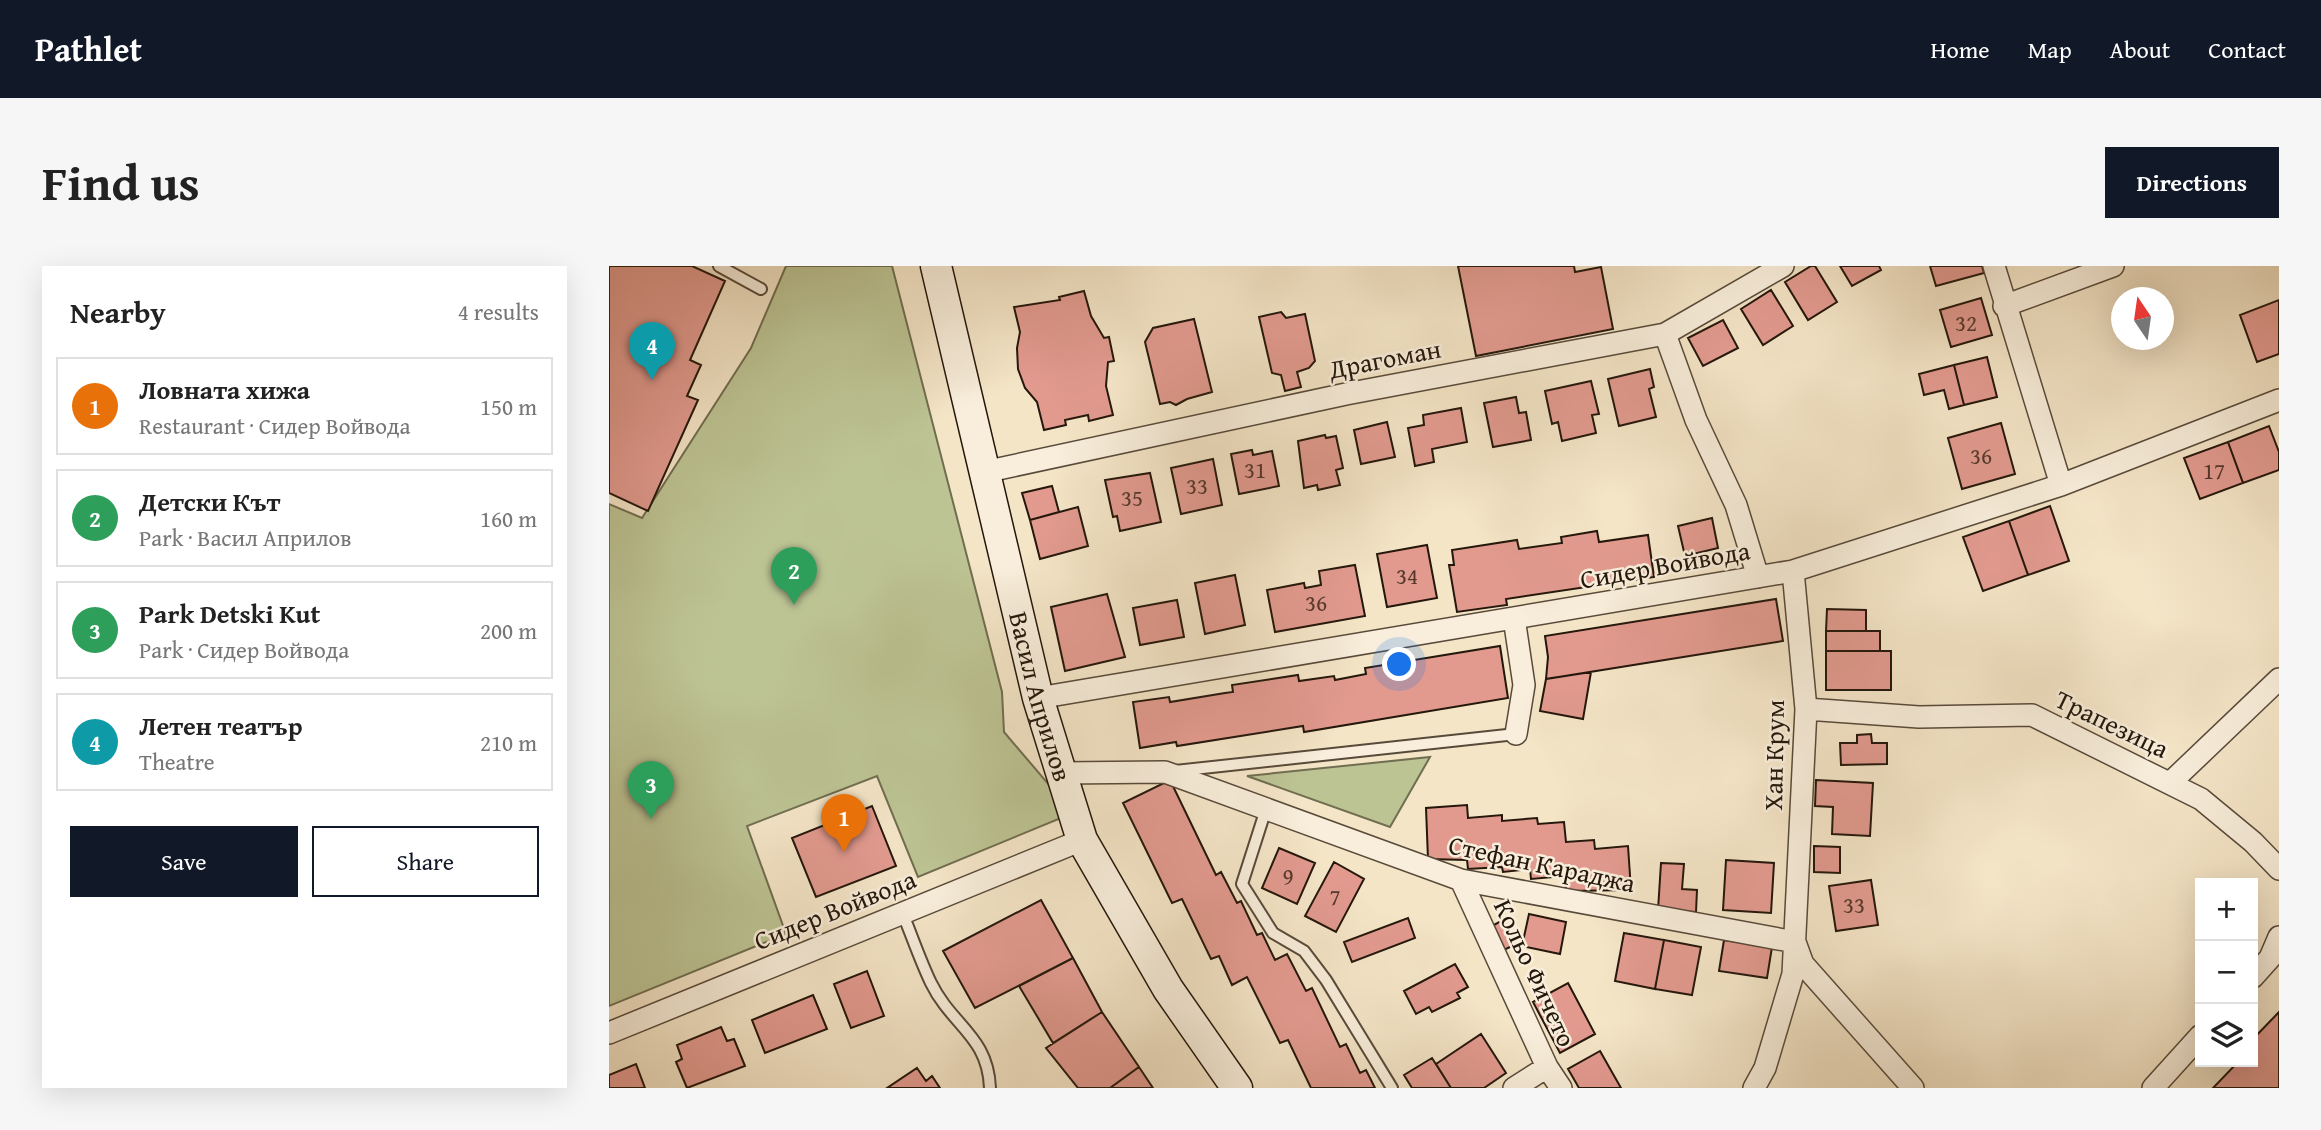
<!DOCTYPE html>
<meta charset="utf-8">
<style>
:root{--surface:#fff;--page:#f6f6f6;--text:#222;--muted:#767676;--line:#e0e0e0;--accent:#111827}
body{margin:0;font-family:"Gentium Book Plus",serif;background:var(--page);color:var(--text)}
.controls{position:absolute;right:21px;bottom:21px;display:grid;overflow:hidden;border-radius:0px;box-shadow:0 7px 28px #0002}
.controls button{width:63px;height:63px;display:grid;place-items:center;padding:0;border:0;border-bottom:2px solid var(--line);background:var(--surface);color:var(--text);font:35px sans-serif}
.compass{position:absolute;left:1502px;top:21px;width:63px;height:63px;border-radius:50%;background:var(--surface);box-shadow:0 7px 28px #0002;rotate:347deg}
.you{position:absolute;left:791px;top:399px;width:24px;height:24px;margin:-18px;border:5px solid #fff;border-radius:50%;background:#1a73e8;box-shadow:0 0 0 10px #1a73e833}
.badge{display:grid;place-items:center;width:46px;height:46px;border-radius:50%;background:var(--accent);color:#fff;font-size:23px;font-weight:700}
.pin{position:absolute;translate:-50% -58px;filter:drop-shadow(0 2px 4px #0008)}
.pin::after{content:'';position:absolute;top:37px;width:24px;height:21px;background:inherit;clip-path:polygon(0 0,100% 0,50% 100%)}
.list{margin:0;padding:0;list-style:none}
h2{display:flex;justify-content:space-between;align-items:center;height:91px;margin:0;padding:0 28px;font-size:30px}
h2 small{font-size:23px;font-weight:400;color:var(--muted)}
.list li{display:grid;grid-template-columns:46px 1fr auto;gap:21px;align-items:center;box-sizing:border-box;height:98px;margin:0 14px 14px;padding:0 14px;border:2px solid var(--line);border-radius:0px}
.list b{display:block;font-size:26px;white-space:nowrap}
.list p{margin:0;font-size:23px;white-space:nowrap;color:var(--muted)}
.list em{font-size:23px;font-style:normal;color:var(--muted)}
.actions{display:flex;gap:14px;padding:21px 28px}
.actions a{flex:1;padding:16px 0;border:2px solid var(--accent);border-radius:0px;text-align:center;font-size:24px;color:var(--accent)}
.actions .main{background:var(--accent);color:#fff}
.icon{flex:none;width:38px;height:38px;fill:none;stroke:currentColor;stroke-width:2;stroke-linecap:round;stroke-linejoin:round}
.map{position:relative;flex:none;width:1670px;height:822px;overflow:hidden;border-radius:0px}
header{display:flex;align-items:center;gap:42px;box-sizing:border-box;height:98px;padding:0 35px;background:var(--accent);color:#fff}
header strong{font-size:33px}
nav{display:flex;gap:38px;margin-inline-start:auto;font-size:24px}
.intro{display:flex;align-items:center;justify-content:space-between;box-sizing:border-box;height:168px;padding:0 42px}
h1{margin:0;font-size:49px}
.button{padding:18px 32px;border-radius:0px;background:var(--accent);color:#fff;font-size:24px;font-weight:700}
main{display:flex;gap:42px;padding:0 42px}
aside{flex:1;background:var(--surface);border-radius:0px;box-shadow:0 7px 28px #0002}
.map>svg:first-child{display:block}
</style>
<header>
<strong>Pathlet</strong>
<nav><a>Home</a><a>Map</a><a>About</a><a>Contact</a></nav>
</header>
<div class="intro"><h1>Find us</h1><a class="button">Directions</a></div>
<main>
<aside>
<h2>Nearby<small>4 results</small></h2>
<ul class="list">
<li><span class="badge" style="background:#e8710a">1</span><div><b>Ловната хижа</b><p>Restaurant · Сидер Войвода</p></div><em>150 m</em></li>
<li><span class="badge" style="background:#2e9e5b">2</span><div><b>Детски Кът</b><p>Park · Васил Априлов</p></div><em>160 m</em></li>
<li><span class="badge" style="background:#2e9e5b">3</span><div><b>Park Detski Kut</b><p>Park · Сидер Войвода</p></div><em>200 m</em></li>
<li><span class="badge" style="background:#0f9aa8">4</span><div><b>Летен театър</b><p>Theatre</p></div><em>210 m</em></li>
</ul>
<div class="actions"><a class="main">Save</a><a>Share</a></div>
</aside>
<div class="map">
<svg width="1670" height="822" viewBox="0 0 1670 822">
<rect width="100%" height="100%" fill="#f4e5c7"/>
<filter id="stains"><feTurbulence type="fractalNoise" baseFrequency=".00286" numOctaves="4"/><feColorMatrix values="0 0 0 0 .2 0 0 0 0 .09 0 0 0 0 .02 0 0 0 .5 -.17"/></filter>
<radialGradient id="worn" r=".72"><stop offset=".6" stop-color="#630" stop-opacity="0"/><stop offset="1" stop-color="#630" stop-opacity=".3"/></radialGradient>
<path fill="#bdc494" stroke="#706e50" stroke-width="2" d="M177,0H283L393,426L395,466L464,547L309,611L268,510L138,560L177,668L0,740V238L33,252L142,82Z
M821,491L781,561L638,510Z"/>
<path fill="#e29a8f" stroke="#24170b" stroke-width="2" d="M0,0H83L116,15L81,94L92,99L78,130L89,134L39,245L0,227Z
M849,0H965L966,6L992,1L1004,63L867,90Z
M1202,0H1206L1228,36L1199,54L1176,16Z
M1231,0H1270L1272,4L1243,20Z
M1321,0H1373L1375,7L1327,20Z
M1162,24L1184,60L1154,79L1132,43Z
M475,25L482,50L495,72L500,71L505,95L499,96L497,120L504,149L480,155L479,149L456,154L457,159L435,164L428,136L416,122L409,103L408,82L411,66L405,41L451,34L450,31Z
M1372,32L1383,69L1342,81L1331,44Z
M1670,34V88L1648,96L1631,49Z
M672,46L677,52L696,48L706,95L700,102L688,106L692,121L676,125L672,109L663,107L650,51Z
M585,53L603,126L578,133L567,139L561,136L551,138L536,76L544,62Z
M1114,54L1129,82L1094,100L1079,72Z
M1378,91L1388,131L1355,139L1345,99Z
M1345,99L1355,139L1340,143L1335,124L1315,129L1310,108Z
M1041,103L1045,121L1040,123L1047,151L1010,160L999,113Z
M982,115L990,148L983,149L987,167L953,175L949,156L943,158L936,125Z
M907,131L910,147L917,146L922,174L884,181L875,137Z
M852,142L858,176L823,183L825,196L806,200L799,162L815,159L814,149Z
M778,156L786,191L752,198L745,164Z
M1392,157L1406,208L1353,223L1339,172Z
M1660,160L1670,186V204L1634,217L1619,176Z
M716,169L717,172L727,170L734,202L727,204L731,219L709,224L708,219L695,222L689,175Z
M1619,176L1634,217L1591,233L1575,192Z
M643,184L644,189L663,185L670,220L630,228L622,188Z
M604,193L613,239L572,248L562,202Z
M541,207L552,256L511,265L508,250L504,251L496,214Z
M443,220L450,246L421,254L413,227Z
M1441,240L1460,295L1419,309L1400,255Z
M469,241L479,280L431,293L421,254Z
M1103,252L1109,282L1076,290L1069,260Z
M1400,255L1419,309L1374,325L1354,271Z
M988,265L990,276L1039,269L1045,311L897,333L898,339L848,346L840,299H845L843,284L908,274L910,283L953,277L952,271Z
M818,279L828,332L778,341L768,288Z
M746,299L756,350L666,366L658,324L695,317L696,322L712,319L710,305Z
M626,309L636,359L596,368L586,317Z
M498,328L516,391L456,405L442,341Z
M1167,333L1174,375L937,413L939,391L936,370Z
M568,334L575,371L531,379L524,342Z
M1218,343L1257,344V365H1217Z
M1217,365H1271V385H1217Z
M891,380L899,432L695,466L694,460L568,480L567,476L531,482L524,436L560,431L561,436L616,427L624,426L623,419L689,409L690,415L725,410L726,414L757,408L756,402Z
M1217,385H1282V424H1217Z
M982,406L974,453L931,445L937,413Z
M1262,468L1263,477H1278V498L1232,499L1231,477H1248V469Z
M561,514L607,609L612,606L628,637L632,635L648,669L653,667L666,694L678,688L697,725L703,722L731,781L737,778L751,807L757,804L766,822H702L679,774L671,777L638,711L623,719L610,690L602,693L573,633L563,637L514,537Z
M1207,514L1264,517L1261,570L1223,568L1224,541L1206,540Z
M858,539L859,552L893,549V555L928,552L929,558L955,556L957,576L985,574L986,583L1019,580L1022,624L957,625L956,610L922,613L921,603L894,606L893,601L859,603L858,594L819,593L817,542Z
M263,540L287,600L207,631L183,572Z
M1205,580L1231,581V607L1205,606Z
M670,582L706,597L688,638L653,622Z
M1117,594L1165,597L1162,647L1114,644Z
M725,596L755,613L727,666L696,650Z
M1052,597L1075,598L1073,623L1088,624L1087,646L1049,644Z
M1262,614L1269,659L1227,665L1220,620Z
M432,634L464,692L366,742L334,685Z
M920,648L957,656L951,688L913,680Z
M799,652L806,672L743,696L735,676Z
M894,654L907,678L893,685L881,661Z
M1015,667L1055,674L1046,723L1006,715Z
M1055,674L1092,681L1083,729L1046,723Z
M1115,674L1163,681L1158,712L1110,705Z
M464,692L493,746L444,777L410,720Z
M846,698L859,721L848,727L851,732L823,746L820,741L807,748L795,725Z
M258,705L275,750L242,762L225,718Z
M959,717L986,768L951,787L924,736Z
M204,729L218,763L156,787L143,754Z
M493,746L530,801L501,822H469L437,782Z
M1670,746V822H1604L1629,796H1644V773Z
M112,761L118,775L125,773L136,800L78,822L67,796L73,793L68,779Z
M872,768L897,807L875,822H842L827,798Z
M991,785L1012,822H970L959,803Z
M823,792L842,822H803L795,809Z
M27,798L36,822H0V809Z
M530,801L544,822H501Z
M308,802L317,815L323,810L331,822H278Z"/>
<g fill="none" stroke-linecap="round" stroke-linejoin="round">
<g stroke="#584a3a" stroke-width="14">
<path id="lane" d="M110,0L152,23
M566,505L907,468
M657,543L633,618L664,667L695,685L717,714L783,822
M293,646C303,670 311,694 322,717C343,760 379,770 381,822"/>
</g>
<g stroke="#584a3a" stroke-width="24">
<path id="street" d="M1385,0L1452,219
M1395,40L1504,0
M1056,68L1087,154L1127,239L1149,311
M375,206L737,128L1056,68L1174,0
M905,352L915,419L907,468
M429,432L1184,305L1452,219L1670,134
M1197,443L1310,451L1423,449L1592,533L1644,576L1670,603
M452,507L556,506L852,614L1186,676L1194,698L1304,822
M1561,517L1670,413
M852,614L938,801L952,822
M1644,711L1661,692L1670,671
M0,767L473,574
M905,822L938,801
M1145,822L1156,802L1184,708L1197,443L1184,305
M1544,822L1591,770"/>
</g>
<g stroke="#24170b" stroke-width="33">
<g id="secondary">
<path id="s1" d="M327,0L429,432L473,574L559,723L628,822"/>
</g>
</g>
<use href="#lane" stroke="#f8eedb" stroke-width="10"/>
<use href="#street" stroke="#f8eedb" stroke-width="21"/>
<use href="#secondary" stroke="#f8eedb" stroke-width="30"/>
</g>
<g text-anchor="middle" stroke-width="5" stroke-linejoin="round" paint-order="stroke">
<g font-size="23" fill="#54382c">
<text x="1357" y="65">32</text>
<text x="1372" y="198">36</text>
<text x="646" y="212">31</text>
<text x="1605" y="213">17</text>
<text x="588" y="228">33</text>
<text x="523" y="240">35</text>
<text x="798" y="318">34</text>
<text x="707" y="345">36</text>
<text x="679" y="618">9</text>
<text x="726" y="639">7</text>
<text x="1245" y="647">33</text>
</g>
<g font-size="26" fill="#24170b" stroke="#f8eedb">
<text transform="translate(776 93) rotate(-11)" y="9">Драгоман</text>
<text transform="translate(1056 299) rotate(-10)" y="9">Сидер Войвода</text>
<text dy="9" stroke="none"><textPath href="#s1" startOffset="443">Васил Априлов</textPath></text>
<text transform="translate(1503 458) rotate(26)" y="9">Трапезица</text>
<text transform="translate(1165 489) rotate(-89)" y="9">Хан Крум</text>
<text transform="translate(933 598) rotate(12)" y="9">Стефан Караджа</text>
<text transform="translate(226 644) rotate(-22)" y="9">Сидер Войвода</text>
<text transform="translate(926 707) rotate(65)" y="9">Кольо Фичето</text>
</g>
</g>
<rect width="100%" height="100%" filter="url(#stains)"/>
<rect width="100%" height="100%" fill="url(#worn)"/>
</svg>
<div class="controls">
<button>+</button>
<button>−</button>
<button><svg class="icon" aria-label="layers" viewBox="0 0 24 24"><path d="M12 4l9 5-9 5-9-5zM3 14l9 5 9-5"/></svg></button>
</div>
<svg class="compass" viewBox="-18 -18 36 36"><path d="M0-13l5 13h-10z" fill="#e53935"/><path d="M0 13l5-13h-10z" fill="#767676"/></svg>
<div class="you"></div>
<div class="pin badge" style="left:235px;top:586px;background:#e8710a">1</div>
<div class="pin badge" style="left:185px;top:339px;background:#2e9e5b">2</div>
<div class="pin badge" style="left:42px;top:553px;background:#2e9e5b">3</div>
<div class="pin badge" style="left:43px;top:114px;background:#0f9aa8">4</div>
</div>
</main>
